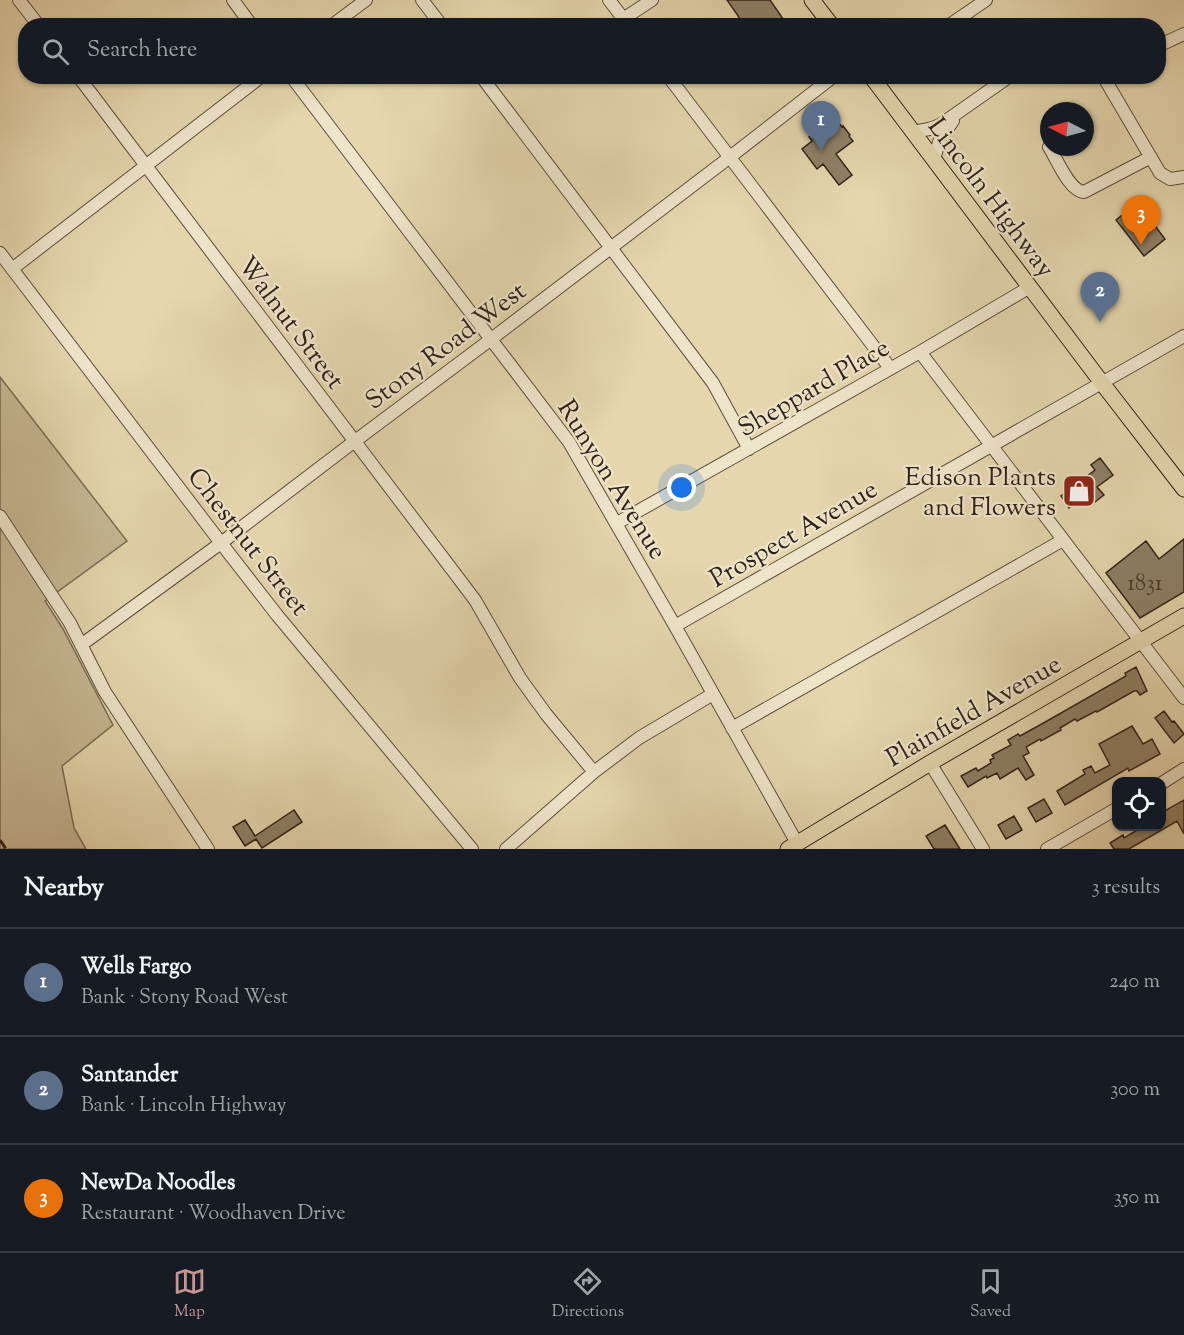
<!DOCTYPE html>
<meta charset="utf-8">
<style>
:root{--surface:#171b24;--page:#242831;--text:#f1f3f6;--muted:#9ea1a6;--line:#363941;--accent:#c59692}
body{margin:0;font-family:"Sorts Mill Goudy",serif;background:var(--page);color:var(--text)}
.controls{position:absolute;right:18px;bottom:18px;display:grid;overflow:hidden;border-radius:12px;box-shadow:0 2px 4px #0004}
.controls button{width:54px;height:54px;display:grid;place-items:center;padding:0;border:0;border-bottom:2px solid var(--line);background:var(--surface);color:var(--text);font:30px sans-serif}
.compass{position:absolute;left:1040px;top:102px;width:54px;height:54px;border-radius:50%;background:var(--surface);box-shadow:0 2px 4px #0004;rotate:276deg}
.you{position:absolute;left:682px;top:488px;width:21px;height:21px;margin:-15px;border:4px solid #fff;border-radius:50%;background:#1a73e8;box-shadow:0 0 0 9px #1a73e833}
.badge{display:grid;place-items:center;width:39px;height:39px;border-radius:50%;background:var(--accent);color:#fff;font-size:20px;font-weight:700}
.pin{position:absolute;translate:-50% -50px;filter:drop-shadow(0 2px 3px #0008)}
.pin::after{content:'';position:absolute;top:32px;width:21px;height:18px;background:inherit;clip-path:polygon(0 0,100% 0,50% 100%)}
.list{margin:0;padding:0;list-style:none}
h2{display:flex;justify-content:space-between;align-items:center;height:78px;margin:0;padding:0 24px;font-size:26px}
h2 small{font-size:20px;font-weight:400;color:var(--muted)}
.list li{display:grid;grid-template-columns:39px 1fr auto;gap:18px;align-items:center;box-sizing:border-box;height:108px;padding:0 24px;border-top:2px solid var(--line)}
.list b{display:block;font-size:22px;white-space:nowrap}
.list p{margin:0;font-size:20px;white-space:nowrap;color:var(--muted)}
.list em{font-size:20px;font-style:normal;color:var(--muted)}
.icon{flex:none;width:33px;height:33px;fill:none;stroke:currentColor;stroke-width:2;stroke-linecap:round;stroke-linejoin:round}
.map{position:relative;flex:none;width:1184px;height:849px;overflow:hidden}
.search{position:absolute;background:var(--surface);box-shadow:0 2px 4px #0004;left:18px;right:18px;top:18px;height:66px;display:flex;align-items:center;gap:15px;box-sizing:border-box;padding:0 21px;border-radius:24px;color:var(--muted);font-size:22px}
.sheet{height:402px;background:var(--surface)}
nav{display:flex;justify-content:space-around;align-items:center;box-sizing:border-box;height:84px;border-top:2px solid var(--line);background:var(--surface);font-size:16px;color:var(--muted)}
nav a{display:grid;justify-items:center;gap:3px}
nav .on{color:var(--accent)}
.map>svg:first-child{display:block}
</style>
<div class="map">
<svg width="1184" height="849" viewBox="0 0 1184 849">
<rect width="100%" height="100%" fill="#e5d6ad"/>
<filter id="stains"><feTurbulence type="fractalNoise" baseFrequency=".00333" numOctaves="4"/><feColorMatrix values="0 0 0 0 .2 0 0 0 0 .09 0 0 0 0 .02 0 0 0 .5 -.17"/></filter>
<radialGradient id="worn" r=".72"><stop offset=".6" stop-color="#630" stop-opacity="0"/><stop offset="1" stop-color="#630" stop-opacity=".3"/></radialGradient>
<path fill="#c6b794" stroke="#7a6c56" stroke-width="1.5" d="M0,377L127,541L45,601L63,629L113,725L62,766L74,828L86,849H0Z"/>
<path fill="#8e8066" stroke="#2f2219" stroke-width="1.5" d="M727,0H770L788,26H745Z
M838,122L842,127L843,126L850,135L849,136L853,141L836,154L852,175L839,185L823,164L817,169L802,149L812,141L809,137L820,129L823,133Z
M1138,203L1165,239L1144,256L1116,220Z
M1100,458L1113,475L1097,487L1104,495L1091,505L1084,496L1069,508L1061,496L1095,470L1091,465Z
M1184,539V592L1140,618L1106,573L1146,541L1159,559Z
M1136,667L1147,691L1140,695L1137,691H1134L1097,712L1096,711L1077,721L1075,719L1060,728L1061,730L1041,741L1040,739L1026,747L1029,753L1023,756L1034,775L1026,780L1018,768L1000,779L997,773L987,778L986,776L968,787L961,776L976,768L978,771L991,763L990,760L994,758L992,755L1011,745L1008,740L1018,734L1020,736L1047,721L1126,676L1125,673Z
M1164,711L1172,722L1174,721L1184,734L1174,743L1155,718Z
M1132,726L1143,744L1152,739L1160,754L1129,771L1128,768L1065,805L1057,791L1085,774L1083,770L1091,766L1095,773L1110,765L1099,744Z
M1044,799L1052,813L1036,822L1028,808Z
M1184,800V834L1177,821L1129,849H1114L1110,843L1123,835L1124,838L1144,826H1161V813Z
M294,810L302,822L262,848L256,839L245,846L233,827L245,820L255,836Z
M1014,816L1022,830L1006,839L998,825Z
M945,825L960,849H934L926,836Z"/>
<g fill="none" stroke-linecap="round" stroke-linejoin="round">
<g stroke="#5c4f3e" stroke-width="14">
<path id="minor" d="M19,0L39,26
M233,0L252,26
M422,0L442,26
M609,0L629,26
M623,19L652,0
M331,26L366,0
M948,26L986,0
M1158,46L1184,34
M78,76L475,600L520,678L546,714L594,772
M291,76L569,442L675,626L797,843
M481,76L713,383L749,449
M668,76L890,368
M1103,76L1160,173L1170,179L1184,177
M913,132L929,129L940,125L1010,76
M1049,147C1057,159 1069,191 1084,192L1151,157
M934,159L940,139L953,121
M0,253L221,543L277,615L472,849
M12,269L262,76
M920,352L1184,698
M0,516L70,623L105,692L208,849
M617,523L920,352L1030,287
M675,626L1184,336
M81,645L221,543L347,447L490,340L730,157L834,76
M732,728L1063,540
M930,763L983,849
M1162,783L1184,769
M506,849L594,772L639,738L713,694
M1047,849L1116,809"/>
</g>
<g stroke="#2f2219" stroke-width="17">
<path id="major" d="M812,0L832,26
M871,76L1102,383L1184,489
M788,849L930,763L1184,616"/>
</g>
<use href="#minor" stroke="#eee4ca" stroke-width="12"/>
<use href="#major" stroke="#e5d6ad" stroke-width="15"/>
<path stroke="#2f2219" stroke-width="3" stroke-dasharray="10 10" stroke-linecap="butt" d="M0,840L6,849"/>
</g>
<defs>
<g id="shop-square" transform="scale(1.725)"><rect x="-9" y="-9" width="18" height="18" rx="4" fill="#8f2418" stroke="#eee4ca"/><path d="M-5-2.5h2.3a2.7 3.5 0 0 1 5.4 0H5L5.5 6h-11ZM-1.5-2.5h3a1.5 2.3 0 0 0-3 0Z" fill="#fff"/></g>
</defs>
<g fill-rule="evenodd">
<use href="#shop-square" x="1079" y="491"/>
</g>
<g text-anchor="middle" stroke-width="4.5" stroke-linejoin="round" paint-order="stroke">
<g font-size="22" fill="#473a2c">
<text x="1145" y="590">1831</text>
</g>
<g font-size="26" fill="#2f2219" stroke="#eee4ca">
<text transform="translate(992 197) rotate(53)" y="9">Lincoln Highway</text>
<text transform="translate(292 322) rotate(53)" y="9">Walnut Street</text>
<text transform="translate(445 345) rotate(-37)" y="9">Stony Road West</text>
<text transform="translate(813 387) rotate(-30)" y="9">Sheppard Place</text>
<text transform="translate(613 479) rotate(58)" y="9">Runyon Avenue</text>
<text transform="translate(793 533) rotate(-30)" y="9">Prospect Avenue</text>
<text transform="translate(249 541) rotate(52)" y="9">Chestnut Street</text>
<text transform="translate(973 710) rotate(-30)" y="9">Plainfield Avenue</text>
</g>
<g font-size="26" fill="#2f2219" stroke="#eee4ca" text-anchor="end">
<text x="1056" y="485">Edison Plants<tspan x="1056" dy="30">and Flowers</tspan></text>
</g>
</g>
<rect width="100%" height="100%" filter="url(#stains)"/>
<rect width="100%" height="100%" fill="url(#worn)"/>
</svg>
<div class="controls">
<button><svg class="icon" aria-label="locate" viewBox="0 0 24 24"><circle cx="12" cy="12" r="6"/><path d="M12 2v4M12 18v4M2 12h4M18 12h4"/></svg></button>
</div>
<svg class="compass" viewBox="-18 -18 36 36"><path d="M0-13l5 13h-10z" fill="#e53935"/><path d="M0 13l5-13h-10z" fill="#9ea1a6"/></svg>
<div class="you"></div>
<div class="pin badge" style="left:821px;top:151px;background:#5c6f8a">1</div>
<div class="pin badge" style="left:1100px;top:322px;background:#5c6f8a">2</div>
<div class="pin badge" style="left:1141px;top:245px;background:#e8710a">3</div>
<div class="search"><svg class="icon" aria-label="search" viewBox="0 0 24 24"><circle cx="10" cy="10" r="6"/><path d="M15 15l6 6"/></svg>Search here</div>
</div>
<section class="sheet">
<h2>Nearby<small>3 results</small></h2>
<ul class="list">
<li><span class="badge" style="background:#5c6f8a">1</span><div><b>Wells Fargo</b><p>Bank · Stony Road West</p></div><em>240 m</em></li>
<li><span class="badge" style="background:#5c6f8a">2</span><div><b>Santander</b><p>Bank · Lincoln Highway</p></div><em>300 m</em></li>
<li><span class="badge" style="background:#e8710a">3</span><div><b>NewDa Noodles</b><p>Restaurant · Woodhaven Drive</p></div><em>350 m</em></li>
</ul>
</section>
<nav>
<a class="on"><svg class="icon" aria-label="map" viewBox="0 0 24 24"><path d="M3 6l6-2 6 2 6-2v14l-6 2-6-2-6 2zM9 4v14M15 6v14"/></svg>Map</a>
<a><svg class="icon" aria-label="directions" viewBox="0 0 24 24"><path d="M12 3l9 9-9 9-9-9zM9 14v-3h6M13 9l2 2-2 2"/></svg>Directions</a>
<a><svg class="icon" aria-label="saved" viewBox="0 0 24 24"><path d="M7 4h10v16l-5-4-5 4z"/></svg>Saved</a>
</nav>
